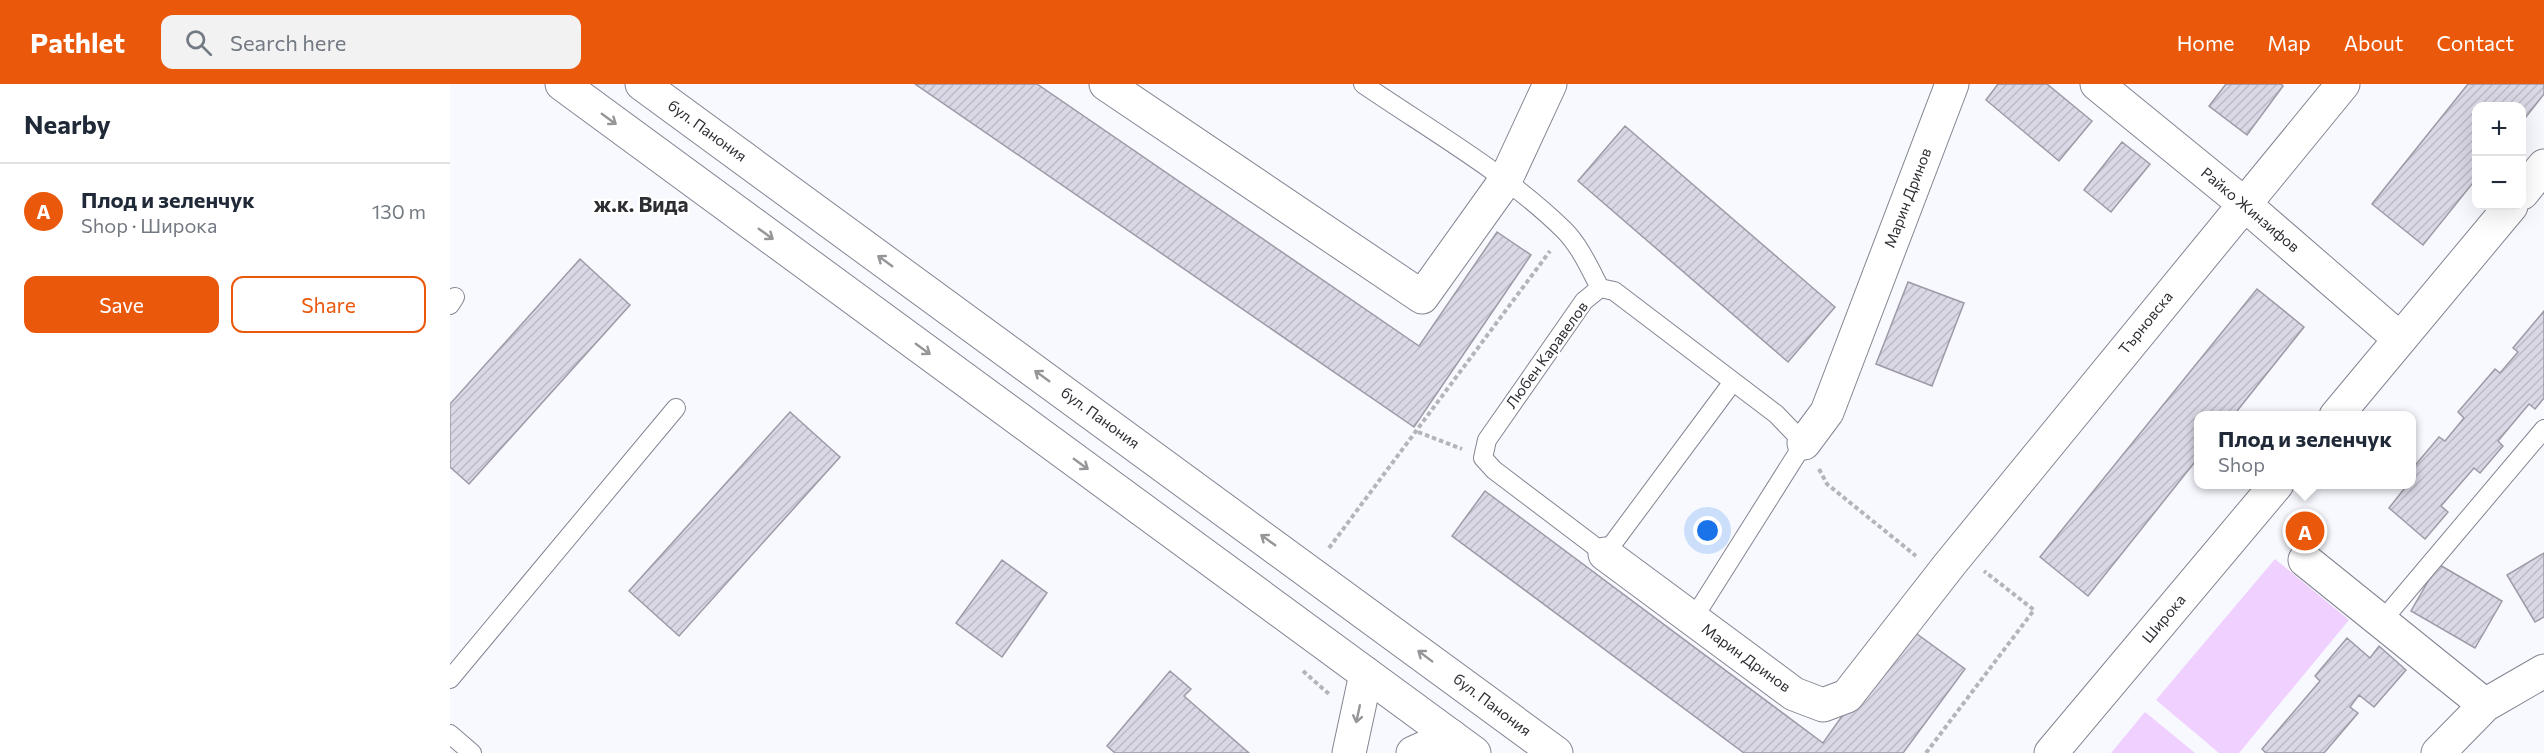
<!DOCTYPE html>
<meta charset="utf-8">
<style>
:root{--surface:#fff;--page:#f2f2f3;--text:#1f2937;--muted:#747a83;--line:#e0e1e3;--accent:#ea580c}
body{margin:0;font-family:Commissioner,sans-serif;background:var(--page);color:var(--text)}
.controls{position:absolute;right:18px;top:18px;display:grid;overflow:hidden;border-radius:12px;box-shadow:0 6px 24px #0002}
.controls button{width:54px;height:54px;display:grid;place-items:center;padding:0;border:0;border-bottom:2px solid var(--line);background:var(--surface);color:var(--text);font:30px sans-serif}
.you{position:absolute;left:1258px;top:447px;width:21px;height:21px;margin:-15px;border:4px solid #fff;border-radius:50%;background:#1a73e8;box-shadow:0 0 0 9px #1a73e833}
.badge{display:grid;place-items:center;width:39px;height:39px;border-radius:50%;background:var(--accent);color:#fff;font-size:20px;font-weight:700}
.pin{position:absolute;translate:-50% -50%;border:3px solid #fff;box-shadow:0 2px 6px #0006}
.popup{position:absolute;left:1744px;top:327px;width:222px;height:78px;box-sizing:border-box;display:grid;place-content:center;border-radius:12px;background:var(--surface);filter:drop-shadow(0 2px 4px #0005);font-size:20px;white-space:nowrap;color:var(--muted)}
.popup b{font-size:22px;color:var(--text)}
.popup::after{content:'';position:absolute;left:50%;top:100%;margin-left:-12px;border:12px solid transparent;border-top-color:var(--surface)}
.list{margin:0;padding:0;list-style:none}
h2{display:flex;justify-content:space-between;align-items:center;height:78px;margin:0;padding:0 24px;font-size:26px}
h2 small{font-size:20px;font-weight:400;color:var(--muted)}
.list li{display:grid;grid-template-columns:39px 1fr auto;gap:18px;align-items:center;box-sizing:border-box;height:96px;padding:0 24px;border-top:2px solid var(--line)}
.list b{display:block;font-size:22px;white-space:nowrap}
.list p{margin:0;font-size:20px;white-space:nowrap;color:var(--muted)}
.list em{font-size:20px;font-style:normal;color:var(--muted)}
.actions{display:flex;gap:12px;padding:18px 24px}
.actions a{flex:1;padding:14px 0;border:2px solid var(--accent);border-radius:12px;text-align:center;font-size:21px;color:var(--accent)}
.actions .main{background:var(--accent);color:#fff}
.icon{flex:none;width:33px;height:33px;fill:none;stroke:currentColor;stroke-width:2;stroke-linecap:round;stroke-linejoin:round}
.map{position:relative;flex:none;width:2094px;height:669px;overflow:hidden}
header{display:flex;align-items:center;gap:36px;box-sizing:border-box;height:84px;padding:0 30px;background:var(--accent);color:#fff}
header strong{font-size:28px}
nav{display:flex;gap:33px;margin-inline-start:auto;font-size:21px}
.search{width:420px;height:54px;background:var(--page);display:flex;align-items:center;gap:15px;box-sizing:border-box;padding:0 21px;border-radius:12px;color:var(--muted);font-size:22px}
main{display:flex}
aside{flex:1;background:var(--surface)}
.map>svg:first-child{display:block}
</style>
<header>
<strong>Pathlet</strong>
<div class="search"><svg class="icon" aria-label="search" viewBox="0 0 24 24"><circle cx="10" cy="10" r="6"/><path d="M15 15l6 6"/></svg>Search here</div>
<nav><a>Home</a><a>Map</a><a>About</a><a>Contact</a></nav>
</header>
<main>
<aside>
<h2>Nearby<small></small></h2>
<ul class="list">
<li><span class="badge">A</span><div><b>Плод и зеленчук</b><p>Shop · Широка</p></div><em>130 m</em></li>
</ul>
<div class="actions"><a class="main">Save</a><a>Share</a></div>
</aside>
<div class="map">
<svg width="2094" height="669" viewBox="0 0 2094 669">
<defs>
<pattern id="building-hatch" width="6" height="6" patternUnits="userSpaceOnUse" patternTransform="scale(1.5)"><rect width="6" height="6" fill="#dbd8e5"/><path d="M-1 1l2-2M0 6l6-6M5 7l2-2" fill="none" stroke="#bcbac5"/></pattern>
</defs>
<rect width="100%" height="100%" fill="#f8f9ff"/>
<path fill="#f0d0ff" d="M1825,475L1899,536L1789,669H1769L1706,616Z
M1695,628L1745,669H1661Z"/>
<path fill="url(#building-hatch)" stroke="#9d9aa7" stroke-width="1.5" d="M465,0H587L969,262L1047,148L1081,171L964,343Z
M1548,0H1597L1642,37L1609,77L1536,16Z
M1776,0H1831L1833,2L1797,51L1759,22Z
M2018,0H2094V10L2072,38V22H2026V95L1973,161L1922,120Z
M1175,42L1385,223L1338,278L1128,97Z
M1672,58L1700,80L1661,128L1634,106Z
M130,175L180,221L19,400L0,383V320Z
M1458,198L1514,219L1482,302L1426,280Z
M1807,205L1854,243L1783,332H1748V374L1638,512L1590,473Z
M2094,227V314L2085,325L2079,320L2048,357L2053,362L2030,389L2024,384L1991,422L1998,428L1975,455L1939,424L1958,400H1962V385L1989,353L1995,357L2014,334L2008,328L2045,285L2050,289L2068,268L2063,264Z
M340,328L390,373L229,552L179,507Z
M1035,407L1373,659L1456,542L1515,585L1453,669H1294L1002,452Z
M1859,430L1870,440L1851,463L1839,454Z
M2094,469V533L2085,538L2057,491Z
M552,476L597,509L552,573L506,539Z
M1988,480L2052,517L2025,564L1961,527Z
M1897,554L1920,574L1929,562L1956,586L1924,623L1909,611L1900,623L1908,629L1874,669H1816L1812,665L1870,597L1865,592Z
M720,587L741,605L734,612L799,669H665L657,662Z"/>
<g fill="none" stroke-linecap="round" stroke-linejoin="round">
<g stroke="#838692" stroke-width="20">
<path id="service" d="M913,0C980,46 1056,89 1114,146C1130,162 1140,185 1150,204L1134,217L1037,356L1033,374L1044,386L1155,470L1282,299
M1150,204L1164,207L1326,330L1354,359L1243,535
M0,221L5,213
M1931,538L2094,345
M0,595L226,324
M0,650L22,669"/>
</g>
<g stroke="#838692" stroke-width="35">
<path id="minor" d="M656,0L972,213L1055,97L1100,0
M1647,0L1793,119L1950,255
M1354,359L1377,328L1502,0
M1155,470L1344,610L1373,621L1397,612L1500,480L1893,0
M1855,476L2035,621
M899,669L916,590
M963,669L1001,652
M1988,669L2035,621L2094,587"/>
</g>
<g stroke="#838692" stroke-width="35">
<path id="secondary" d="M2072,109L2094,82
M1886,332L2061,122
M1601,669L1827,400"/>
</g>
<g stroke="#838692" stroke-width="35">
<path id="primary" d="M112,0L1024,669
M192,0L1106,669"/>
</g>
<path stroke="#b4b5bb" stroke-width="4" stroke-dasharray="4.5 3" stroke-linecap="butt" d="M968,348L1012,365
M1369,385L1377,400L1466,472
M879,464L1100,167
M853,587L879,610
M1476,669L1584,526L1534,487"/>
<use href="#service" stroke="#fff" stroke-width="18"/>
<use href="#minor" stroke="#fff" stroke-width="33"/>
<use href="#secondary" stroke="#fff" stroke-width="33"/>
<use href="#primary" stroke="#fff" stroke-width="33"/>
</g>
<defs><path id="oneway-shaft" d="M-6 0H5M1.5-3L5.5 0L1.5 3" fill="none" stroke-width="1.6" stroke-linecap="round" stroke-linejoin="round" transform="scale(1.5)"/></defs>
<g stroke="#969699">
<use href="#oneway-shaft" transform="translate(159 35) rotate(36)"/>
<use href="#oneway-shaft" transform="translate(316 150) rotate(36)"/>
<use href="#oneway-shaft" transform="translate(435 177) rotate(-144)"/>
<use href="#oneway-shaft" transform="translate(473 265) rotate(36)"/>
<use href="#oneway-shaft" transform="translate(592 292) rotate(-144)"/>
<use href="#oneway-shaft" transform="translate(631 380) rotate(36)"/>
<use href="#oneway-shaft" transform="translate(818 456) rotate(-144)"/>
<use href="#oneway-shaft" transform="translate(975 572) rotate(-143)"/>
<use href="#oneway-shaft" transform="translate(908 630) rotate(102)"/>
</g>
<g text-anchor="middle" stroke-width="4.5" stroke-linejoin="round" paint-order="stroke">
<g font-size="15" fill="#2d2e33" stroke="#fff">
<text transform="translate(257 47) rotate(36)" y="5">бул. Панония</text>
<text transform="translate(1458 114) rotate(-69)" y="5">Марин Дринов</text>
<text transform="translate(1800 126) rotate(40)" y="5">Райко Жинзифов</text>
<text transform="translate(1696 239) rotate(-51)" y="5">Търновска</text>
<text transform="translate(1097 271) rotate(-54)" y="5">Любен Каравелов</text>
<text transform="translate(650 334) rotate(36)" y="5">бул. Панония</text>
<text transform="translate(1714 535) rotate(-50)" y="5">Широка</text>
<text transform="translate(1296 574) rotate(36)" y="5">Марин Дринов</text>
<text transform="translate(1042 621) rotate(37)" y="5">бул. Панония</text>
</g>
<g font-size="21" font-weight="bold" fill="#2d2e33" stroke="#fff">
<text x="191" y="128">ж.к. Вида</text>
</g>
</g>
</svg>
<div class="controls">
<button>+</button>
<button>−</button>
</div>
<div class="you"></div>
<div class="pin badge" style="left:1855px;top:447px">A</div>
<div class="popup"><b>Плод и зеленчук</b>Shop</div>
</div>
</main>
